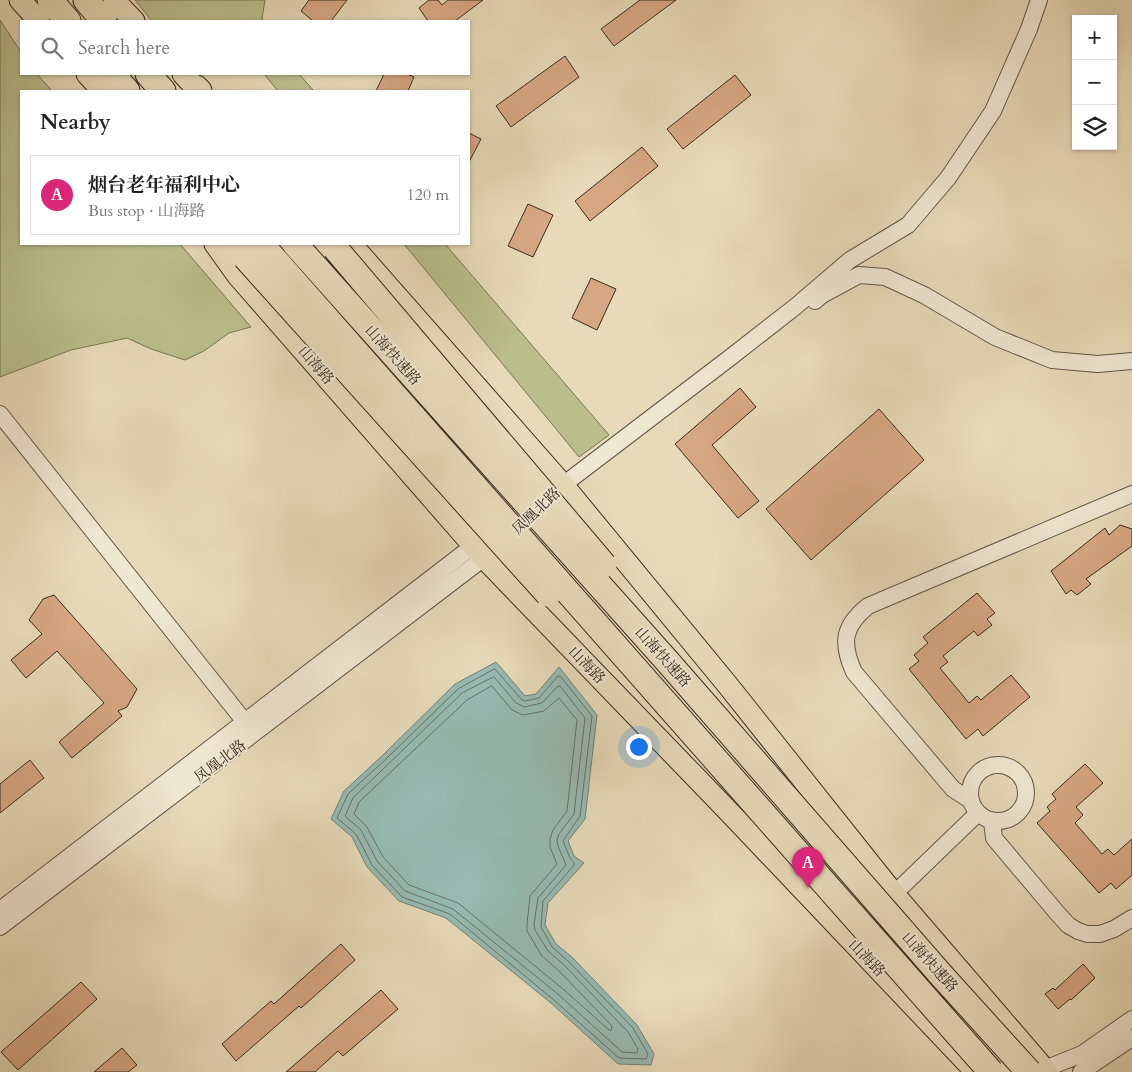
<!DOCTYPE html>
<meta charset="utf-8">
<style>
:root{--surface:#fff;--page:#f6f6f6;--text:#222;--muted:#767676;--line:#e0e0e0;--accent:#db2777}
body{margin:0;font-family:Cardo,"Noto Serif SC",serif;background:var(--page);color:var(--text)}
.controls{position:absolute;right:15px;top:15px;display:grid;overflow:hidden;border-radius:0px;box-shadow:0 1px 4px #0004}
.controls button{width:45px;height:45px;display:grid;place-items:center;padding:0;border:0;border-bottom:1px solid var(--line);background:var(--surface);color:var(--text);font:25px sans-serif}
.you{position:absolute;left:638px;top:746px;width:18px;height:18px;margin:-12px;border:4px solid #fff;border-radius:50%;background:#1a73e8;box-shadow:0 0 0 8px #1a73e833}
.badge{display:grid;place-items:center;width:32px;height:32px;border-radius:50%;background:var(--accent);color:#fff;font-size:16px;font-weight:700}
.pin{position:absolute;translate:-50% -41px;filter:drop-shadow(0 1px 2px #0008)}
.pin::after{content:'';position:absolute;top:26px;width:18px;height:15px;background:inherit;clip-path:polygon(0 0,100% 0,50% 100%)}
.list{margin:0;padding:0;list-style:none}
h2{display:flex;justify-content:space-between;align-items:center;height:65px;margin:0;padding:0 20px;font-size:21px}
h2 small{font-size:16px;font-weight:400;color:var(--muted)}
.list li{display:grid;grid-template-columns:32px 1fr auto;gap:15px;align-items:center;box-sizing:border-box;height:80px;margin:0 10px 10px;padding:0 10px;border:1px solid var(--line);border-radius:0px}
.list b{display:block;font-size:19px;white-space:nowrap}
.list p{margin:0;font-size:16px;white-space:nowrap;color:var(--muted)}
.list em{font-size:16px;font-style:normal;color:var(--muted)}
.icon{flex:none;width:28px;height:28px;fill:none;stroke:currentColor;stroke-width:2;stroke-linecap:round;stroke-linejoin:round}
.map{position:relative;flex:none;width:1132px;height:1072px;overflow:hidden}
.search{position:absolute;background:var(--surface);box-shadow:0 1px 4px #0004;left:20px;top:20px;width:450px;height:55px;display:flex;align-items:center;gap:12px;box-sizing:border-box;padding:0 18px;border-radius:0px;color:var(--muted);font-size:19px}
.panel{position:absolute;background:var(--surface);box-shadow:0 1px 4px #0004;left:20px;top:90px;width:450px;height:155px;border-radius:0px}
.map>svg:first-child{display:block}
</style>
<div class="map">
<svg width="1132" height="1072" viewBox="0 0 1132 1072">
<rect width="100%" height="100%" fill="#e8dab9"/>
<filter id="stains"><feTurbulence type="fractalNoise" baseFrequency=".004" numOctaves="4"/><feColorMatrix values="0 0 0 0 .2 0 0 0 0 .09 0 0 0 0 .02 0 0 0 .5 -.17"/></filter>
<radialGradient id="worn" r=".72"><stop offset=".6" stop-color="#630" stop-opacity="0"/><stop offset="1" stop-color="#630" stop-opacity=".3"/></radialGradient>
<path fill="#b9be8c" stroke="#787456" d="M135,0H265L262,19L263,21H152Z
M0,20L21,52V74H37L52,91H21V244H180L251,327L229,333L204,351L185,360L151,349L127,338L71,350L0,377Z
M264,74H299L314,91H278Z
M404,244H445L609,435L579,457Z"/>
<path fill="#97bab2" stroke="#708177" d="M496,662L525,696L536,694L559,667L597,715L585,819L568,841L574,856L584,863L548,903L545,925L556,944L572,957L637,1025L654,1054L651,1065L618,1064L551,1003L446,918L399,901L367,867L352,837L331,819L344,791L383,755L455,684Z"/>
<g fill="none" stroke-linecap="round" stroke-linejoin="round">
<path stroke="#667268" stroke-width="1" d="M495,669L521,699L525,701L539,698L557,677L560,676L592,716L580,816L563,841L570,858L575,864L543,901L541,927L552,947L568,961L633,1028L648,1054L646,1059L619,1058L554,1000L450,914L402,897L372,865L356,834L337,818L348,794L386,759L458,689Z
M494,677L516,703L524,707L542,703L557,687L560,686L585,718L574,814L559,834L557,840L558,846L566,865L538,898L534,924L535,930L548,951L564,965L628,1032L638,1049L637,1053L622,1052L559,995L453,909L405,891L377,861L361,830L345,816L353,798L462,693Z
M492,686L512,710L523,715L544,711L559,698L577,720L567,811L553,830L550,839V847L557,864L530,896L527,924V931L542,956L559,971L612,1026L611,1031L609,1030L563,989L458,903L409,885L383,857L367,827L354,814L359,802L467,700Z"/>
</g>
<path fill="#d7a783" stroke="#362b1f" d="M309,0H347L331,21H313L301,11Z
M429,0H438L442,5L448,0H483L455,21H428L419,8Z
M640,0H676L614,46L601,29Z
M565,56L579,77L511,127L496,106Z
M384,74H407L414,77L408,91H376Z
M735,75L751,95L683,149L667,129Z
M469,133L481,139L469,162Z
M642,147L658,166L590,221L575,201Z
M528,204L553,215L533,257L508,246Z
M591,278L616,289L597,330L572,318Z
M740,388L756,407L712,445L759,501L738,518L675,444Z
M879,409L924,460L811,560L766,509Z
M1120,525L1132,529V546L1086,579L1091,584L1077,595L1071,590L1066,594L1051,571L1105,528L1109,535Z
M977,593L995,613L987,619L992,625L978,636L974,631L943,656L948,662L940,668L969,703L977,696L981,700L1011,675L1030,697L983,736L978,729L966,739L909,669L919,661L914,655L928,643L923,637Z
M54,595L137,689L127,707L118,711L122,716L72,758L59,742L104,703L57,651L26,678L11,660L42,634L29,620L43,599Z
M30,760L44,778L0,813V784Z
M1085,764L1103,783L1076,807L1083,815L1075,823L1102,854L1108,849L1114,855L1132,839V875L1116,889L1111,883L1099,893L1037,823L1050,811L1047,807L1056,799L1052,794Z
M341,944L355,960L301,1008L299,1006L236,1061L222,1044L271,1001L274,1004Z
M1083,964L1095,978L1071,1000L1070,999L1058,1009L1045,994L1053,988L1055,990Z
M81,982L97,999L18,1070L1,1052Z
M381,990L398,1009L343,1056L338,1051L315,1072H286Z
M122,1048L137,1065L128,1072H94Z"/>
<g fill="none" stroke-linecap="round" stroke-linejoin="round">
<g stroke="#625746" stroke-width="18">
<path id="minor" d="M815,301L822,295L859,275L885,277L924,295L995,337L1052,360L1098,364L1132,361
M0,414L245,722
M970 793a28 28 0 1 1 56 0a28 28 0 1 1-56 0Z
M970,800L953,789L854,672C841,643 843,626 868,606L1132,494
M992,822L994,838L1058,914L1068,925L1078,931L1087,934H1100L1114,929L1132,918
M894,894L977,814
M0,910L473,546L563,485L727,360L795,307L850,260L908,225L948,178L993,111L1029,29L1039,0
M0,927L493,551
M1037,1072L1082,1054L1132,1019
M1081,1072L1132,1038"/>
</g>
<g stroke="#362b1f" stroke-width="23">
<path id="major" d="M20,0L39,21
M114,0L134,21
M87,74L103,91
M183,74L199,91
M215,244L238,276L485,559L732,815L976,1072
M351,244L563,485L726,683L894,894L1047,1072"/>
</g>
<g stroke="#362b1f" stroke-width="27">
<path id="highway" d="M50,0L68,21
M86,0L104,21
M112,74L127,91
M148,74L163,91
M196,88L199,91
M233,244L245,257"/>
</g>
<use href="#minor" stroke="#f0e7d2" stroke-width="16"/>
<use href="#major" stroke="#e8dab9" stroke-width="21"/>
<use href="#highway" stroke="#e8dab9" stroke-width="25"/>
<g stroke="#362b1f" stroke-width="27" stroke-linecap="butt">
<path id="highway-bridge" d="M261,244L991,1072
M295,244L668,662L942,976L1029,1072
M335,248L604,565
M245,257L548,594"/>
</g>
<use href="#highway-bridge" stroke="#e8dab9" stroke-width="25"/>
</g>
<g text-anchor="middle" stroke-width="4" stroke-linejoin="round" paint-order="stroke">
<g font-size="15" fill="#362b1f" stroke="#f0e7d2">
<text transform="translate(393 355) rotate(48)" y="5">山海快速路</text>
<text transform="translate(316 365) rotate(49)" y="5">山海路</text>
<text transform="translate(536 511) rotate(-44)" y="5">凤凰北路</text>
<text transform="translate(663 657) rotate(48)" y="5">山海快速路</text>
<text transform="translate(587 665) rotate(46)" y="5">山海路</text>
<text transform="translate(220 761) rotate(-37)" y="5">凤凰北路</text>
<text transform="translate(867 958) rotate(46)" y="5">山海路</text>
<text transform="translate(930 962) rotate(48)" y="5">山海快速路</text>
</g>
</g>
<rect width="100%" height="100%" filter="url(#stains)"/>
<rect width="100%" height="100%" fill="url(#worn)"/>
</svg>
<div class="controls">
<button>+</button>
<button>−</button>
<button><svg class="icon" aria-label="layers" viewBox="0 0 24 24"><path d="M12 4l9 5-9 5-9-5zM3 14l9 5 9-5"/></svg></button>
</div>
<div class="you"></div>
<div class="pin badge" style="left:808px;top:888px">A</div>
<div class="search"><svg class="icon" aria-label="search" viewBox="0 0 24 24"><circle cx="10" cy="10" r="6"/><path d="M15 15l6 6"/></svg>Search here</div>
<section class="panel">
<h2>Nearby<small></small></h2>
<ul class="list">
<li><span class="badge">A</span><div><b>烟台老年福利中心</b><p>Bus stop · 山海路</p></div><em>120 m</em></li>
</ul>
</section>
</div>
